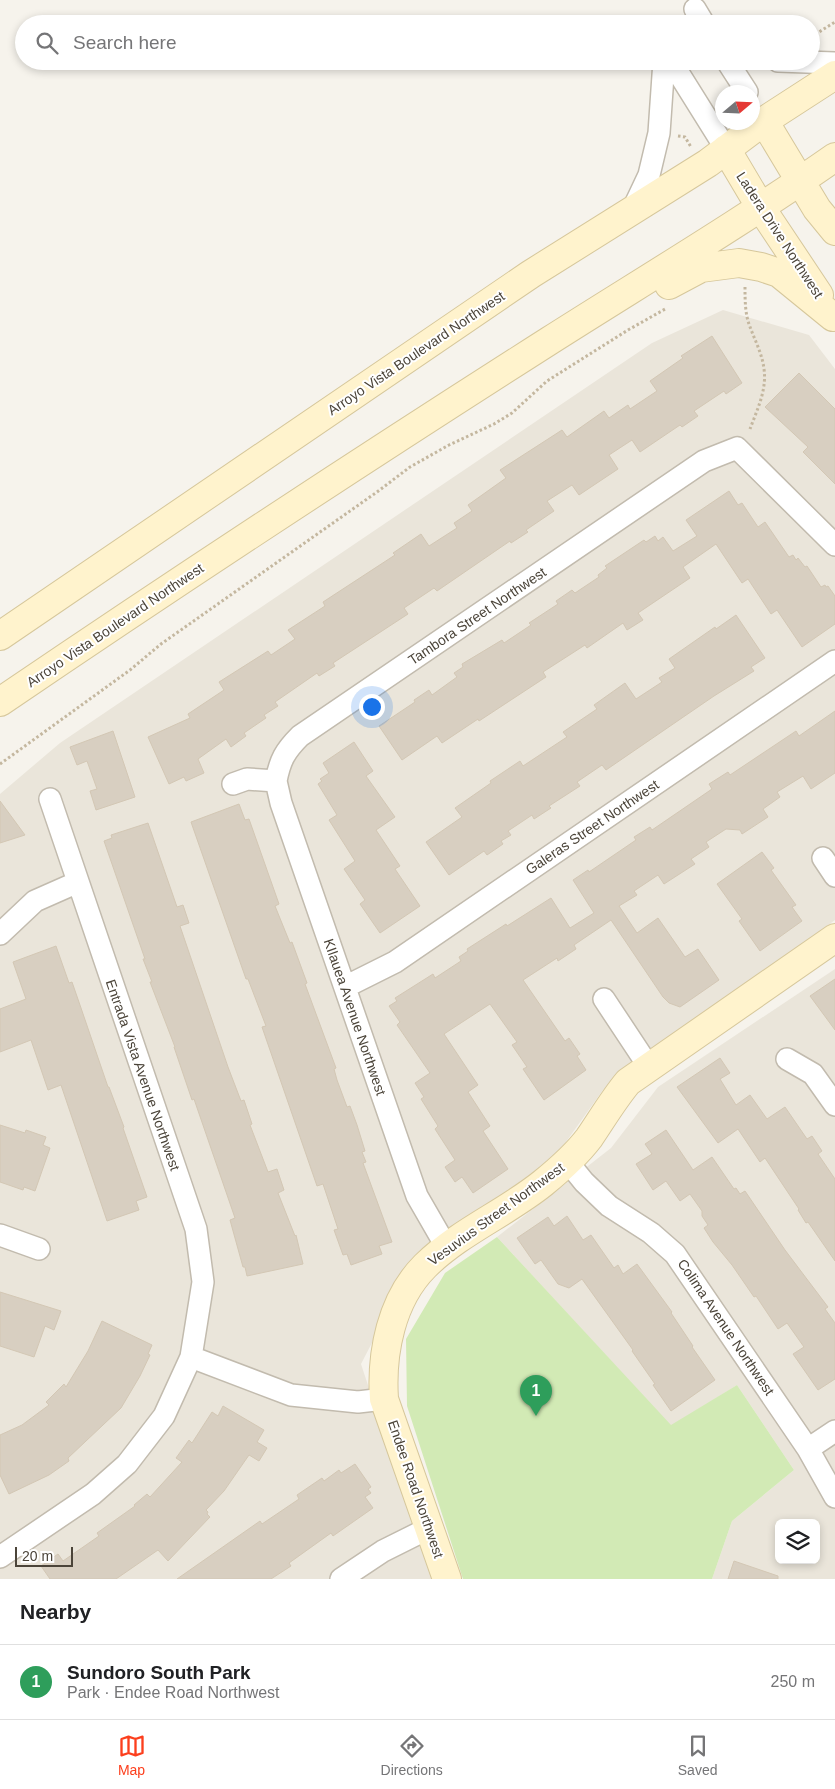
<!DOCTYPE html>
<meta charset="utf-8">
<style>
:root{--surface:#fff;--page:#f6f6f6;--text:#202124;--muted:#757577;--line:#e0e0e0;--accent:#fc3f1d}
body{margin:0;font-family:Arial,sans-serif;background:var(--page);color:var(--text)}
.controls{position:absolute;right:15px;bottom:15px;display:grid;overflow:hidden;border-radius:8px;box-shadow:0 2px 8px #0003}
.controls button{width:45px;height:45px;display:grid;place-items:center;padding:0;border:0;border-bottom:1px solid var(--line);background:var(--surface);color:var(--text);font:25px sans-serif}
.compass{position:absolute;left:715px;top:85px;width:45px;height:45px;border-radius:50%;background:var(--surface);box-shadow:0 2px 8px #0003;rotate:71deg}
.scale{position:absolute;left:15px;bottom:12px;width:58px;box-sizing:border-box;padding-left:5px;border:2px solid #4b4439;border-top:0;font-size:14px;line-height:18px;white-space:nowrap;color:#4b4439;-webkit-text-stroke:4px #fff;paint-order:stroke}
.you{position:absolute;left:371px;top:706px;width:18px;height:18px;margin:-12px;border:4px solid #fff;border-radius:50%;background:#1a73e8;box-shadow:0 0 0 8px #1a73e833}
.badge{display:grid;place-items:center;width:32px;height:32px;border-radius:50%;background:var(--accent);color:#fff;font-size:16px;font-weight:700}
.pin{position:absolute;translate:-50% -41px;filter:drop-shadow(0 1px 2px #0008)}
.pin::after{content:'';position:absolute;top:26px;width:18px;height:15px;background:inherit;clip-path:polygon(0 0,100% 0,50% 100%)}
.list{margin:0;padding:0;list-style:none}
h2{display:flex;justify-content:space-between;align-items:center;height:65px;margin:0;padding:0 20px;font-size:21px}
h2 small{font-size:16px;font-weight:400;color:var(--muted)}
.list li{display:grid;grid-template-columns:32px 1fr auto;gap:15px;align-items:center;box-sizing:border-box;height:75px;padding:0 20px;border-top:1px solid var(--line)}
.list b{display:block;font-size:19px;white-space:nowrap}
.list p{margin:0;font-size:16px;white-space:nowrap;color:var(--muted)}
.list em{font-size:16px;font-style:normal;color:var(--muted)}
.icon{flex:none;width:28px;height:28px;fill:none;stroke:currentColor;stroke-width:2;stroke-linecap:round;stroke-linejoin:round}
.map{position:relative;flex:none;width:835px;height:1579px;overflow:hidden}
.search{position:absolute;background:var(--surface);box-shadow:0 2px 8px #0003;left:15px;right:15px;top:15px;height:55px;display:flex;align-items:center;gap:12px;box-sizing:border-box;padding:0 18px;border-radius:28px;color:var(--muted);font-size:19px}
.sheet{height:140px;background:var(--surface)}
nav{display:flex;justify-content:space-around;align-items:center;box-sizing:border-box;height:70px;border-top:1px solid var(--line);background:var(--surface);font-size:14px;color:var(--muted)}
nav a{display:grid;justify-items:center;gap:2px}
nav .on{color:var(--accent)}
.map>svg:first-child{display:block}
</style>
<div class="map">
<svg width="835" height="1579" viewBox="0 0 835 1579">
<rect width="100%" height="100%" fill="#f6f3ec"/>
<path fill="#eae5da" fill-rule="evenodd" d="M723,310L809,335L835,369V920L603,1090L553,1160L420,1250L361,1364L432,1579H0V794L60,743L652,343Z
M835,969V1579H712L732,1521L794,1470L737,1385L671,1426L497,1237L611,1148L658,1087ZM779,1523H816V1560H779Z"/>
<path fill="#d2eab5" d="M497,1237L671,1425L737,1385L794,1470L732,1521L712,1579H463L407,1406L406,1339L445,1273Z"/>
<path fill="#d8cfc1" stroke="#d3c7b4" d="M712,336L742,383L726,394L724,391L694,411L698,416L682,427L680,425L640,452L632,440L609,455L618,469L579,495L572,485L547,501L554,511L526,530L528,532L511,543L510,541L437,591L434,588L404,608L408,614L333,663L335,666L319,676L317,673L275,702L278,706L264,715L266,718L244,733L246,736L231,747L226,739L198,759L204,773L186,781L184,777L169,784L148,737L190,718L188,714L224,690L219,682L268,651L271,655L295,639L288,630L325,606L323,602L395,555L393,553L421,534L429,546L457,528L454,523L472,511L468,505L506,478L500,470L562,430L567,437L604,411L609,418L628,405L630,409L657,391L650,381L683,358L681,356Z
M799,373L835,409V484L803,452L808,447L765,407Z
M729,491L738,505L742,503L758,527L765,522L789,557L793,555L796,560L798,558L805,567L807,566L821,587L825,585L826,587L828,586L835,596V624L802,647L777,610L771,614L748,579L742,583L716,544L683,567L690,578L638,613L643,620L627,630L623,623L587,648L585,645L543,672L546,677L479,721L478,719L442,743L437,736L402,760L379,726L415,702L414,700L429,690L432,695L457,677L454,673L463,667L462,664L502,640L504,643L531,625L529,623L558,604L556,601L572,590L575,593L599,577L598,575L607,568L605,566L644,540L646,542L655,536L658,541L663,537L673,551L697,536L686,520Z
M736,615L765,658L751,667L754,671L714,696L606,770L602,765L577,782L580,786L549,806L551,808L534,819L532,815L508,831L511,835L501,841L503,844L487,855L484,851L449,875L426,842L462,817L455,808L491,783L490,781L520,761L523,766L567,737L563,732L597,709L594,705L625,683L636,699L662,682L659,678L675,668L669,659L715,627L716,629Z
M835,711V773L811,789L803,776L777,792L780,797L763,809L768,817L742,834L740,830L726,829L706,842L709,847L691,859L695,864L664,884L658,875L634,891L637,895L619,906L637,933L658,918L685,957L698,949L719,980L680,1007L669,1003L663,997L611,920L574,945L576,949L558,961L557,958L523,980L565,1041L569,1038L580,1054L577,1056L586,1070L544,1100L523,1069L527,1067L512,1045L517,1042L490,1004L444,1034L478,1085L468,1092L490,1126L483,1131L508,1169L473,1193L462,1177L455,1182L445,1167L455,1160L435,1129L438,1126L421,1099L424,1097L415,1083L430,1073L397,1025L400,1022L389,1006L397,1001L395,998L433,974L435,978L461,961L459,957L468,951L467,949L506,924L507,926L551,898L570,928L594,913L573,880L588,870L589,872L636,840L634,837L650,827L652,830L712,789L709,784L728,772L730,775L796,731L799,736Z
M113,731L135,797L96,810L90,791L97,789L87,761L77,765L70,747Z
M354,742L373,771L366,776L395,817L376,830L400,866L395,869L420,906L380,933L360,904L365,900L344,869L355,861L329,820L337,815L318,784L322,781L320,779L329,773L323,763Z
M0,801L25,835L0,843Z
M239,804L245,820L249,819L279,904L275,906L290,943L292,942L307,983L305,984L336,1068L334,1069L337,1080L347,1107L350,1106L357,1125L365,1151L362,1152L366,1162L363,1163L392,1242L379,1246L382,1254L351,1265L347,1254L343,1255L334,1230L338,1229L323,1184L317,1186L262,1027L266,1026L248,979H246L191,822Z
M148,823L177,907L183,905L189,923L180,926L228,1067L241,1101L244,1100L252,1124L250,1125L268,1172L277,1169L284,1190L278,1193L295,1236L296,1235L303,1264L247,1276L245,1267H243L230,1220L235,1218L194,1099L192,1100L174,1047H175L150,982H152L143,959H145L104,841L112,838L111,835Z
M762,852L774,868L771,870L796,905L792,907L802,921L760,951L739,921L742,919L717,884Z
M56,946L69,983L72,982L81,1008L108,1087H109L124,1127L123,1128L147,1197L136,1201L139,1210L107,1221L61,1085L48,1090L31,1040L0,1052V1009L26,999L13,962Z
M835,979V1030L810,996Z
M720,1058L730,1073L720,1079L736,1105L750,1095L767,1119L785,1107L807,1139L812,1136L822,1151L818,1154L835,1179V1261L808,1222L806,1223L798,1210L799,1209L765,1158L760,1162L738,1129L718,1143L677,1087Z
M0,1125L25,1133L26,1130L46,1137L43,1145L50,1148L35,1191L24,1187L23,1190L0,1182Z
M666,1130L693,1170L712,1157L734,1189L736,1188L740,1194L745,1191L785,1250L828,1307L825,1309L835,1323V1379L818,1390L793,1354L804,1347L787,1323L778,1329L756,1296L754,1297L732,1265L713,1242L704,1228L708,1225L702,1216V1211L690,1194L680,1201L666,1181L653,1190L636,1164L652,1154L645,1144Z
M567,1216L583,1240L591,1235L614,1268L618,1265L623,1274L637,1264L672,1312L671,1313L693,1346L692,1347L715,1380L671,1411L653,1385L655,1384L632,1351L633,1350L582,1279L569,1288L558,1284L541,1260L535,1264L517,1238L548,1217L554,1226Z
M0,1292L61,1311L54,1330L45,1326L34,1357L0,1346Z
M102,1321L152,1345L148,1354L150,1355L140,1376L121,1408L68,1458L69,1461L49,1475L9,1494L0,1475V1435L22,1425L49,1405L46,1402L64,1384L66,1387L88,1351Z
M223,1406L264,1430L257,1442L267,1448L259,1461L249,1455L224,1491L206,1510L208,1512L207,1514L210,1517L168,1561L158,1550L116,1579H50L41,1566L58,1554L63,1561L99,1536L97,1533L135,1506L134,1505L147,1494L150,1497L182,1462L176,1458L189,1440L192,1443L212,1412L218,1416Z
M355,1464L371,1487L368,1489L371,1493L365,1497L373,1508L333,1536L331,1533L289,1563L291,1566L271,1579H177L260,1521L262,1524L299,1499L297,1495L322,1478L324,1481L339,1470L341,1473Z
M734,1561L778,1576V1579H728Z"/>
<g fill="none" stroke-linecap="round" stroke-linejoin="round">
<g stroke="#c2bbae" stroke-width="24">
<path id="street" d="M695,9L704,24
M671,61L726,149
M727,61L747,92
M778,61L835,63
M632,211L649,175L659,133L664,61
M276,781L281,803L417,1196L447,1248
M233,784L247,779L276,781C280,760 285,751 300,736L704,461L737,448L835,545
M823,858L835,876
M0,934L35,901L78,882
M345,987L395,962L835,661
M604,999L649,1067
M787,1059L813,1074L835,1105
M567,1161L584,1182L609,1206L651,1233L675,1254L808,1449L835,1497
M0,1235L39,1249
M191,1357L291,1395L358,1402L384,1399
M808,1449L835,1431
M0,1557L93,1494L127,1464L164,1416L191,1357L203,1282L196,1229L50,799
M341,1579L383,1551L429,1528"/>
</g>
<g stroke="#d6c79b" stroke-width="30">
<path id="secondary" d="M764,121L817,209L835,231
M726,149L761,208L819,295
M669,285L701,268L739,263L761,267L779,273L833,317
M0,636L531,274L708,163L764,121L835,75
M0,702C181,579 364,459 549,341C645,280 742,222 835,157
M447,1579L384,1399C381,1353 391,1300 425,1266C459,1232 506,1213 543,1183C559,1170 576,1155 589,1138C602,1119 613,1100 628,1082L835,938"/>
</g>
<path stroke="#c4b79f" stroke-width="3" stroke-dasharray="2.5 2.5" stroke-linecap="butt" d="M811,37L835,22
M678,136L685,137L691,147
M745,287C745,298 745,310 748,321C753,337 762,352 764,369C767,390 757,410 750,429
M0,764L130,670L161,644L377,492L410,467L449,445L494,424L512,413L547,381L628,330L667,308"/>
<use href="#street" stroke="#fff" stroke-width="21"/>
<use href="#secondary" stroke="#fff3cd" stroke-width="28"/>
</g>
<g text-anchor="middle" stroke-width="4" stroke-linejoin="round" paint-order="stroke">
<g font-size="14" fill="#4b4439" stroke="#fff">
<text transform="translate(780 235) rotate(57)" y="5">Ladera Drive Northwest</text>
<text transform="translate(416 353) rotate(-34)" y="5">Arroyo Vista Boulevard Northwest</text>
<text transform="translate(477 616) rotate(-34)" y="5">Tambora Street Northwest</text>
<text transform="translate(115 625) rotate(-34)" y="5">Arroyo Vista Boulevard Northwest</text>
<text transform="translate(592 827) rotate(-34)" y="5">Galeras Street Northwest</text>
<text transform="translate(355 1017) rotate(71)" y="5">KIlauea Avenue Northwest</text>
<text transform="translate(143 1075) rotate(71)" y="5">Entrada Vista Avenue Northwest</text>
<text transform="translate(496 1214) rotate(-36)" y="5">Vesuvius Street Northwest</text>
<text transform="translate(726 1327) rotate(56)" y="5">Colima Avenue Northwest</text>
<text transform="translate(416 1489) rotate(71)" y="5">Endee Road Northwest</text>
</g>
</g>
</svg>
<div class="controls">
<button><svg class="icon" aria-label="layers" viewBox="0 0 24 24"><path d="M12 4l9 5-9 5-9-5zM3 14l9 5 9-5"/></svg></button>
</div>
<svg class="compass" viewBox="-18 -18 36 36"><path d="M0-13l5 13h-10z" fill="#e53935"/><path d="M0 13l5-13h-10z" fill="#757577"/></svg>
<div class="scale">20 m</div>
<div class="you"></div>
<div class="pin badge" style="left:536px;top:1416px;background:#2e9e5b">1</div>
<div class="search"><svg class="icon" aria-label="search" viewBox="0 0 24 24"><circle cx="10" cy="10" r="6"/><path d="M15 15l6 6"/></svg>Search here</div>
</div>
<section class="sheet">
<h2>Nearby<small></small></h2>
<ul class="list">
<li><span class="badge" style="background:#2e9e5b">1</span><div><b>Sundoro South Park</b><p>Park · Endee Road Northwest</p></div><em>250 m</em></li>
</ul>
</section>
<nav>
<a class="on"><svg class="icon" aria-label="map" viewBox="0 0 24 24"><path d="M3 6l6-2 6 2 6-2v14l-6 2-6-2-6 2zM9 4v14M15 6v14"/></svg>Map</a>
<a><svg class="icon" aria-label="directions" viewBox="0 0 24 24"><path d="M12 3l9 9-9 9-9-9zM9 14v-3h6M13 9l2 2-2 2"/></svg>Directions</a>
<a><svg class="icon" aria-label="saved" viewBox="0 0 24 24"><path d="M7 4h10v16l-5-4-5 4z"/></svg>Saved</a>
</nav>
